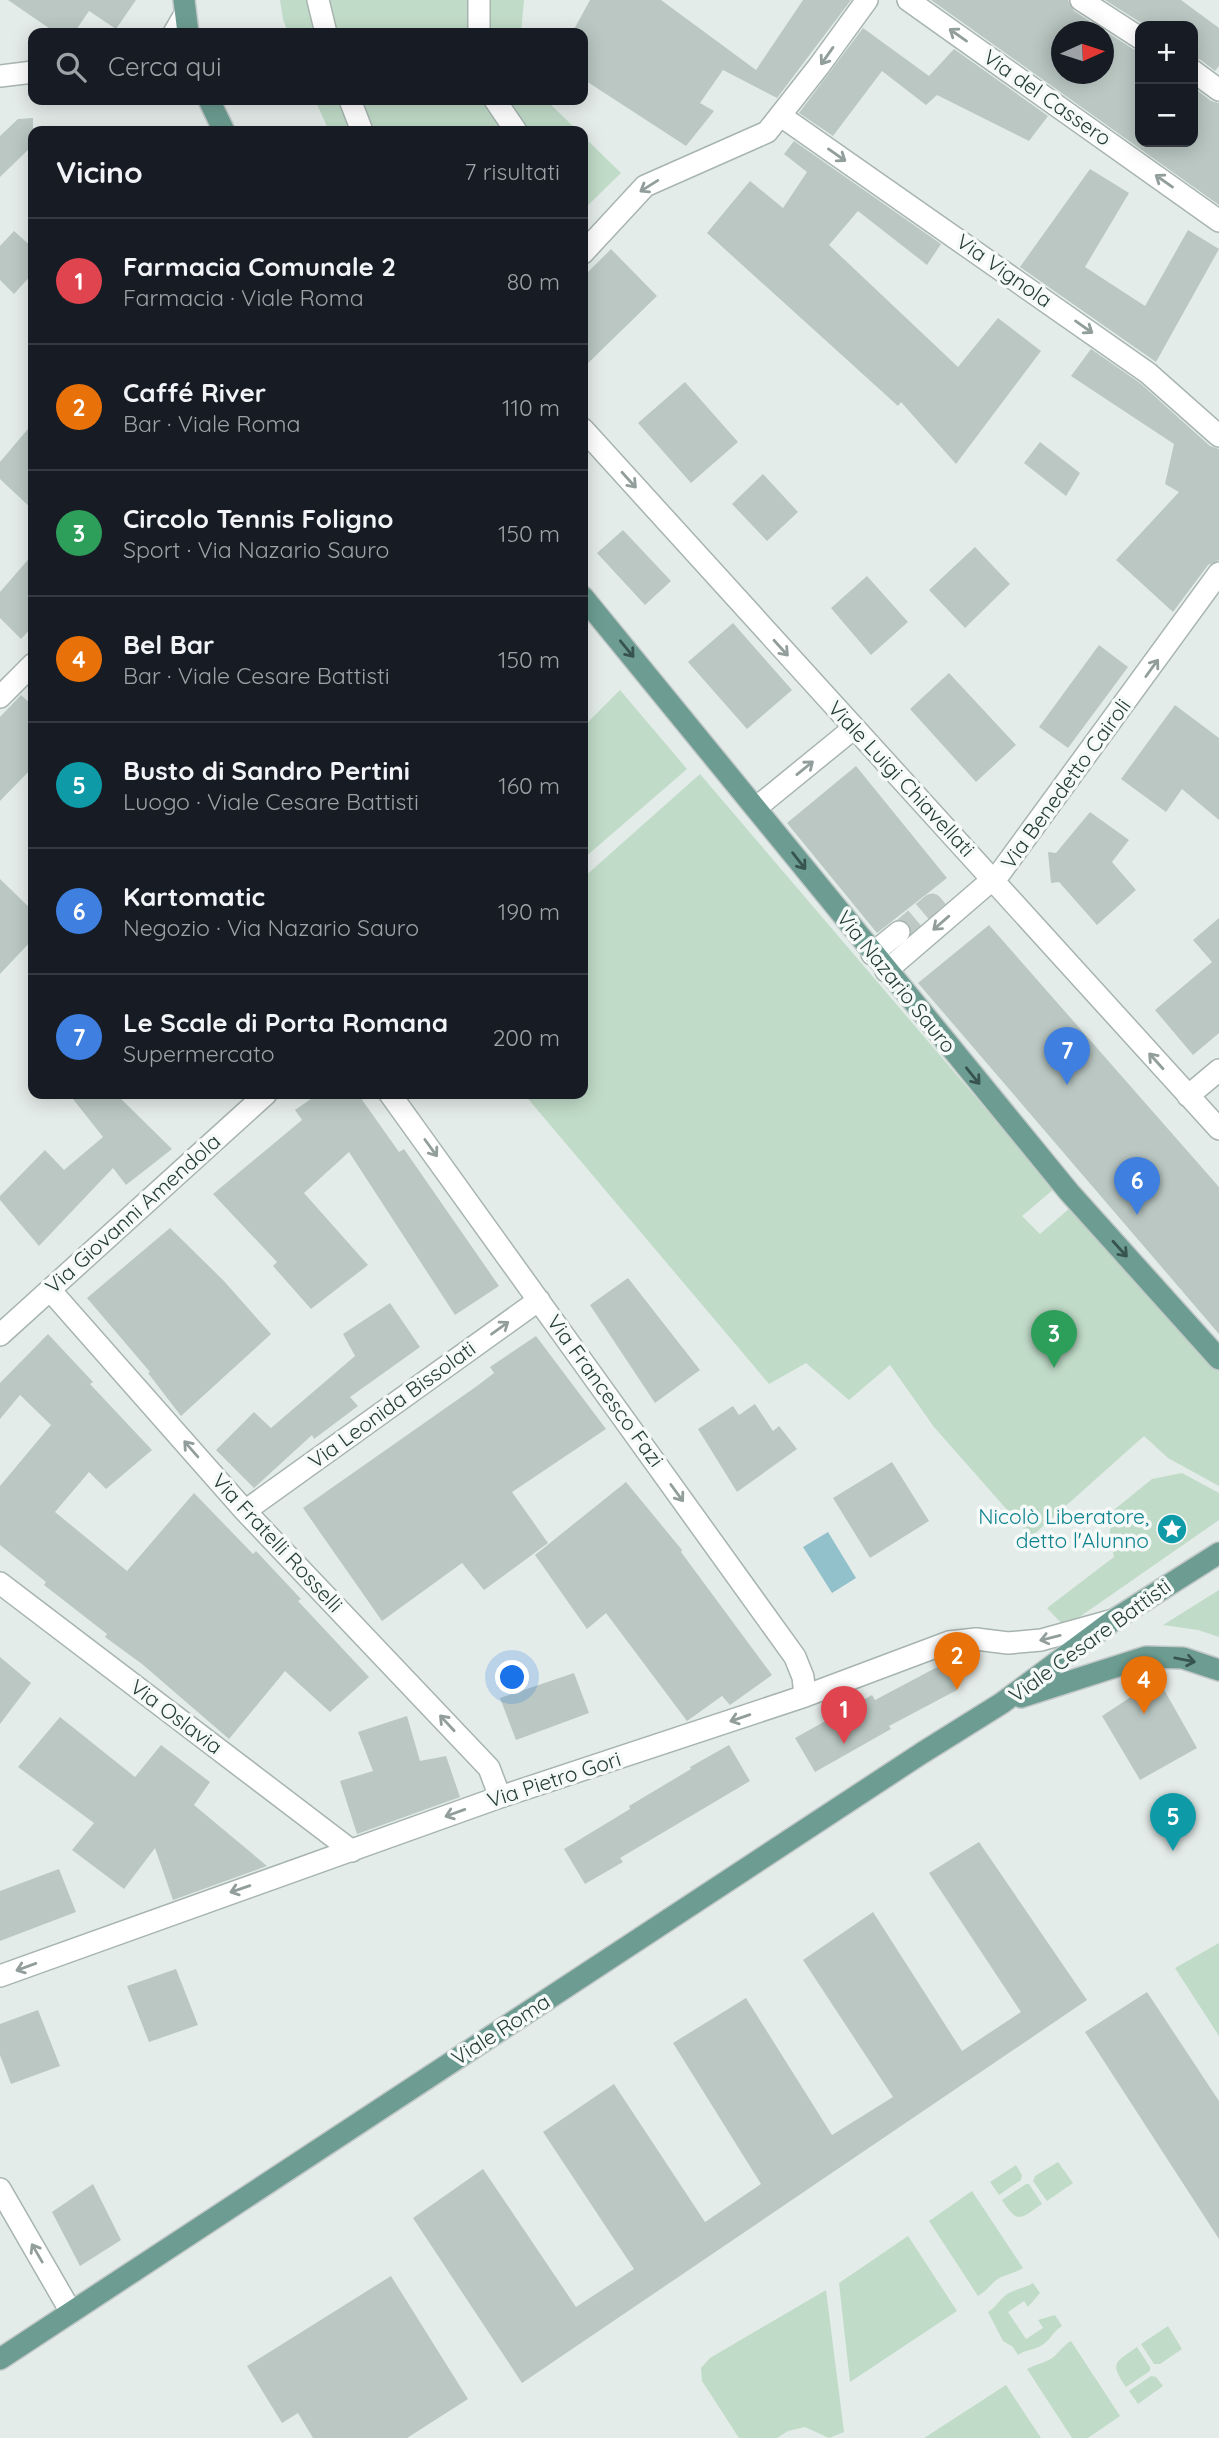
<!DOCTYPE html>
<html lang="it">
<meta charset="utf-8">
<style>
:root{--surface:#171b24;--page:#242831;--text:#f1f3f6;--muted:#9ea1a6;--line:#363941;--accent:#e48b6a}
body{margin:0;font-family:Quicksand,sans-serif;background:var(--page);color:var(--text)}
.controls{position:absolute;right:21px;top:21px;display:grid;overflow:hidden;border-radius:14px;box-shadow:0 4px 18px #0003}
.controls button{width:63px;height:63px;display:grid;place-items:center;padding:0;border:0;border-bottom:2px solid var(--line);background:var(--surface);color:var(--text);font:35px sans-serif}
.compass{position:absolute;left:1051px;top:21px;width:63px;height:63px;border-radius:50%;background:var(--surface);box-shadow:0 4px 18px #0003;rotate:87deg}
.you{position:absolute;left:513px;top:1678px;width:24px;height:24px;margin:-18px;border:5px solid #fff;border-radius:50%;background:#1a73e8;box-shadow:0 0 0 10px #1a73e833}
.badge{display:grid;place-items:center;width:46px;height:46px;border-radius:50%;background:var(--accent);color:#fff;font-size:23px;font-weight:700}
.pin{position:absolute;translate:-50% -58px;filter:drop-shadow(0 2px 4px #0008)}
.pin::after{content:'';position:absolute;top:37px;width:24px;height:21px;background:inherit;clip-path:polygon(0 0,100% 0,50% 100%)}
.list{margin:0;padding:0;list-style:none}
h2{display:flex;justify-content:space-between;align-items:center;height:91px;margin:0;padding:0 28px;font-size:30px}
h2 small{font-size:23px;font-weight:400;color:var(--muted)}
.list li{display:grid;grid-template-columns:46px 1fr auto;gap:21px;align-items:center;box-sizing:border-box;height:126px;padding:0 28px;border-top:2px solid var(--line)}
.list b{display:block;font-size:26px;white-space:nowrap}
.list p{margin:0;font-size:23px;white-space:nowrap;color:var(--muted)}
.list em{font-size:23px;font-style:normal;color:var(--muted)}
.icon{flex:none;width:38px;height:38px;fill:none;stroke:currentColor;stroke-width:2;stroke-linecap:round;stroke-linejoin:round}
.map{position:relative;flex:none;width:1219px;height:2438px;overflow:hidden}
.search{position:absolute;background:var(--surface);box-shadow:0 4px 18px #0003;left:28px;top:28px;width:560px;height:77px;display:flex;align-items:center;gap:18px;box-sizing:border-box;padding:0 24px;border-radius:14px;color:var(--muted);font-size:26px}
.panel{position:absolute;background:var(--surface);box-shadow:0 4px 18px #0003;left:28px;top:126px;width:560px;height:973px;border-radius:14px}
.map>svg:first-child{display:block}
</style>
<div class="map">
<svg width="1219" height="2438" viewBox="0 0 1219 2438">
<rect width="100%" height="100%" fill="#e4ece9"/>
<path fill="#c0dbc8" d="M280,0H524L521,33H288L283,19Z
M315,100H546L578,131H329Z
M583,136L621,173L583,210Z
M620,690L687,769L583,859V727Z
M700,774L1054,1189L1022,1216L1040,1234L1071,1207L1219,1372V1486L1168,1458L1144,1436L1031,1537L934,1427L890,1365L849,1400L806,1363L769,1384L524,1094H583V878Z
M1182,1473L1219,1493V1520L1065,1627L1047,1608L1114,1557L1109,1535L1115,1509L1152,1479Z
M1219,1590V1637L1198,1630L1163,1625Z
M1219,1943V2036L1175,1968Z
M1058,2162L1073,2183L1047,2201L1033,2181L1035,2176Z
M1016,2165L1022,2175L1021,2180L999,2195L990,2182Z
M1026,2184H1029L1042,2204C1020,2219 1018,2225 1002,2200Z
M972,2191L1023,2268C1015,2273 1008,2274 1001,2277C992,2282 987,2291 978,2296L929,2221Z
M908,2236L957,2311L850,2382L839,2283Z
M1033,2283L1040,2293L1028,2307L1024,2301L1008,2312L1026,2339L1043,2328L1038,2320L1055,2315L1062,2326C1053,2332 1052,2337 1045,2343C1037,2350 1026,2349 1018,2355L1013,2347L1003,2341L988,2312C998,2306 1001,2296 1011,2292C1019,2288 1025,2288 1033,2283Z
M826,2290L844,2432L829,2438L805,2427L788,2431L777,2438H739L702,2381L701,2368L710,2358Z
M1168,2326L1182,2349L1160,2364H1154L1141,2344Z
M1071,2341L1120,2416L1088,2438H1072L1027,2369C1034,2365 1041,2364 1049,2360C1058,2355 1062,2346 1071,2341Z
M1137,2347L1150,2367V2371L1126,2387C1109,2362 1115,2363 1137,2347Z
M1151,2376L1156,2377L1163,2386L1138,2404L1129,2391Z
M1006,2385L1041,2438H924Z"/>
<path fill="#92c1cc" d="M828,1532L856,1578L832,1593L803,1547Z"/>
<path fill="#bac7c2" fill-rule="evenodd" d="M8,0H136L116,29L89,11L74,33H56Z
M590,0H661L756,70L803,0H851L777,98L723,70L700,103L714,111L686,146L583,79V33H572Z
M931,0H1068L1074,11L1133,49L1140,51V142H1193V87L1211,101L1219,103V205ZM1061,32H1103V74H1061Z
M1105,0H1181L1219,28V66L1215,71L1201,60L1193,58V26H1146Z
M863,28L929,76L954,49L1048,116L1029,141L937,95L926,105L882,71L833,136L799,113Z
M33,118V145L0,177V136L18,119Z
M794,141L941,244L927,265L858,211L829,245L958,367L998,318L1041,351L956,464L901,402L898,406L707,233L750,181L783,208L807,172L784,154Z
M1090,169L1129,193L1085,267L1145,306L1188,230L1219,249L1156,362L1020,267Z
M14,231L33,248V273L14,294L0,280V246Z
M611,249L657,296L583,368V277Z
M1091,349L1140,383L1210,446L1219,449V560L1208,565L1173,612L1116,560L1179,492L1165,484L1174,444L1071,376Z
M685,382L738,442L691,483L638,423Z
M33,423V510L0,479V462Z
M1040,442L1080,473L1066,496L1024,463Z
M763,474L798,512L767,541L732,504Z
M623,530L671,581L645,605L597,553Z
M975,547L1010,584L965,628L929,590Z
M33,554V626L21,639L0,618V592Z
M867,576L908,622L871,655L831,608Z
M733,623L792,690L747,729L688,662Z
M1099,645L1128,667L1068,748L1039,727Z
M949,673L1016,745L976,782L910,709Z
M21,695L33,706V767L0,801V717Z
M1175,705L1219,738V820L1182,789L1166,812L1121,779Z
M856,766L947,878L877,933L787,823Z
M1090,812L1129,840L1112,862L1136,890L1097,925L1059,882L1051,883L1048,852L1056,853Z
M0,879L33,911V939L0,974Z
M1219,918V1033L1193,1055L1155,1010L1212,962L1193,940Z
M989,925L1219,1187V1334L918,983Z
M69,1094H116L172,1149L126,1185L113,1168L39,1246L0,1200V1196L45,1150L64,1170L103,1137Z
M318,1094H358L399,1152L404,1149L499,1286L455,1315L349,1152L304,1193L368,1265L311,1309L273,1266L277,1262L213,1194L302,1120L295,1110Z
M170,1228L223,1280L271,1334L181,1416L148,1373L150,1372L87,1298Z
M628,1278L700,1370L655,1403L590,1305Z
M390,1303L420,1347L350,1397L358,1406L314,1439L312,1435L254,1488L216,1450L254,1412L271,1428L355,1356L343,1334Z
M48,1334L93,1382L90,1384L152,1450L106,1489L89,1472L55,1512L127,1571L194,1493L253,1554L256,1551L301,1599L298,1601L369,1677L330,1712L285,1671L229,1739L142,1664L105,1637L107,1634L44,1585L46,1582L0,1545V1486L51,1425L20,1395L0,1419V1383Z
M536,1336L606,1429L512,1492L548,1543L484,1590L462,1563L382,1621L303,1508L477,1386L494,1373L490,1367Z
M755,1404L773,1431L779,1426L797,1449L737,1492L698,1429L733,1406L739,1415Z
M892,1462L929,1521L870,1558L833,1498Z
M626,1482L682,1550L681,1552L772,1675L730,1705L722,1696L687,1721L606,1613L587,1629L535,1555Z
M0,1657L31,1683L0,1724Z
M943,1664L957,1690L889,1726L891,1729L815,1772L795,1738L872,1695L875,1700Z
M574,1673L589,1713L516,1740L500,1698Z
M1158,1679L1197,1748L1140,1780L1102,1716Z
M407,1716L420,1761L446,1756L460,1797L357,1834L340,1781L373,1771L358,1732Z
M60,1717L135,1777L161,1745L210,1782L194,1805L267,1866L173,1900L155,1848L124,1889L72,1850L94,1823L18,1767Z
M729,1745L750,1781L620,1858L623,1862L585,1884L564,1849L630,1809L629,1806L691,1769L690,1767Z
M979,1842L1087,2000L522,2383L413,2218L483,2169L576,2307L634,2269L543,2132L614,2084L705,2222L761,2184L673,2043L746,1998L832,2135L893,2097L803,1960L873,1912L962,2051L1021,2012L929,1873Z
M59,1869L76,1912L0,1941V1891Z
M176,1969L198,2025L149,2042L127,1986Z
M1147,1992L1219,2101V2239L1085,2032Z
M38,2010L60,2066L11,2084L0,2055V2024Z
M93,2184L121,2240L80,2266L52,2212Z
M391,2276L468,2399L407,2438H313L298,2413L282,2423L247,2366Z"/>
<g fill="none" stroke-linecap="round" stroke-linejoin="round">
<path stroke="#bec9c5" stroke-width="21" stroke-dasharray="21 10" stroke-linecap="butt" d="M899,932L932,904L952,928"/>
<g stroke="#a7b4b0" stroke-width="24">
<path id="minor" d="M318,0L326,33
M479,0V33
M908,0L1219,221
M1081,0L1140,38
M174,33L185,14
M1193,71L1219,90
M0,76L33,72
M350,100L362,131
M495,100L516,131
M781,116L1148,373L1219,436
M583,253L645,186L767,132L819,66L867,0
M583,429L1219,1129
M0,697L33,664
M757,807L854,728
M872,954L899,932
M886,971L1000,873L1219,573
M390,1094L795,1657L803,1677L805,1696
M1188,1096L1219,1070
M50,1290L245,1511L489,1768L500,1797
M0,1335L266,1094
M245,1511L539,1300
M0,1583L352,1851
M0,1976L500,1797L805,1696L949,1642L976,1639L1008,1643L1041,1640L1113,1620
M0,2189L71,2312"/>
</g>
<g stroke="#c2c8c7" stroke-width="24">
<path id="major" d="M184,0L188,33
M209,100L224,131
M583,597L1069,1192L1219,1359
M1021,1697L1146,1657L1183,1658L1219,1670
M0,2359L922,1753L1002,1703L1115,1619L1219,1553"/>
</g>
<use href="#minor" stroke="#fff" stroke-width="21"/>
<use href="#major" stroke="#6d9d92" stroke-width="21"/>
</g>
<defs><path id="oneway-shaft" d="M-6 0H5M1.5-3L5.5 0L1.5 3" fill="none" stroke-width="1.6" stroke-linecap="round" stroke-linejoin="round" transform="scale(1.75)"/></defs>
<g stroke="#929e9b">
<use href="#oneway-shaft" transform="translate(958 35) rotate(-145)"/>
<use href="#oneway-shaft" transform="translate(827 56) rotate(125)"/>
<use href="#oneway-shaft" transform="translate(837 155) rotate(35)"/>
<use href="#oneway-shaft" transform="translate(1164 181) rotate(-145)"/>
<use href="#oneway-shaft" transform="translate(649 186) rotate(148)"/>
<use href="#oneway-shaft" transform="translate(1084 327) rotate(35)"/>
<use href="#oneway-shaft" transform="translate(629 480) rotate(48)"/>
<use href="#oneway-shaft" transform="translate(781 648) rotate(48)"/>
<use href="#oneway-shaft" transform="translate(1152 668) rotate(-54)"/>
<use href="#oneway-shaft" transform="translate(805 768) rotate(-39)"/>
<use href="#oneway-shaft" transform="translate(941 923) rotate(139)"/>
<use href="#oneway-shaft" transform="translate(1156 1061) rotate(-132)"/>
<use href="#oneway-shaft" transform="translate(431 1148) rotate(54)"/>
<use href="#oneway-shaft" transform="translate(500 1328) rotate(-36)"/>
<use href="#oneway-shaft" transform="translate(191 1449) rotate(-131)"/>
<use href="#oneway-shaft" transform="translate(677 1493) rotate(54)"/>
<use href="#oneway-shaft" transform="translate(1050 1638) rotate(166)"/>
<use href="#oneway-shaft" transform="translate(740 1718) rotate(161)"/>
<use href="#oneway-shaft" transform="translate(447 1723) rotate(-133)"/>
<use href="#oneway-shaft" transform="translate(455 1813) rotate(160)"/>
<use href="#oneway-shaft" transform="translate(240 1889) rotate(161)"/>
<use href="#oneway-shaft" transform="translate(26 1967) rotate(160)"/>
<use href="#oneway-shaft" transform="translate(37 2253) rotate(-120)"/>
</g>
<g stroke="#37544e">
<use href="#oneway-shaft" transform="translate(627 649) rotate(51)"/>
<use href="#oneway-shaft" transform="translate(799 861) rotate(52)"/>
<use href="#oneway-shaft" transform="translate(973 1076) rotate(51)"/>
<use href="#oneway-shaft" transform="translate(1120 1249) rotate(48)"/>
<use href="#oneway-shaft" transform="translate(1185 1660) rotate(11)"/>
</g>
<defs>
<g id="sight-disc" transform="scale(1.575)"><circle r="9.5" fill="#0f9aa8" stroke="#f5f9f7"/><path d="M0-6L1.8-2.2L6-1.7L2.9 1.2L3.7 5.4L0 3.3L-3.7 5.4L-2.9 1.2L-6-1.7L-1.8-2.2Z" fill="#fff"/></g>
</defs>
<g fill-rule="evenodd">
<use href="#sight-disc" x="1172" y="1529"/>
</g>
<g text-anchor="middle" stroke-width="7" stroke-linejoin="round" paint-order="stroke">
<g font-size="21" fill="#253c37" stroke="#f5f9f7">
<text transform="translate(1047 98) rotate(35)" y="7">Via del Cassero</text>
<text transform="translate(1004 271) rotate(35)" y="7">Via Vignola</text>
<text transform="translate(901 779) rotate(47)" y="7">Viale Luigi Chiavellati</text>
<text transform="translate(1066 784) rotate(-54)" y="7">Via Benedetto Cairoli</text>
<text transform="translate(896 982) rotate(51)" y="7">Via Nazario Sauro</text>
<text transform="translate(133 1214) rotate(-42)" y="7">Via Giovanni Amendola</text>
<text transform="translate(605 1391) rotate(54)" y="7">Via Francesco Fazi</text>
<text transform="translate(392 1405) rotate(-36)" y="7">Via Leonida Bissolati</text>
<text transform="translate(277 1543) rotate(47)" y="7">Via Fratelli Rosselli</text>
<text transform="translate(1090 1641) rotate(-36)" y="7">Viale Cesare Battisti</text>
<text transform="translate(176 1717) rotate(37)" y="7">Via Oslavia</text>
<text transform="translate(554 1780) rotate(-18)" y="7">Via Pietro Gori</text>
<text transform="translate(501 2030) rotate(-33)" y="7">Viale Roma</text>
</g>
<g font-size="21" fill="#0d838f" stroke="#f5f9f7" text-anchor="end">
<text x="1149" y="1524">Nicolò Liberatore,<tspan x="1149" dy="24">detto l'Alunno</tspan></text>
</g>
</g>
</svg>
<div class="controls">
<button>+</button>
<button>−</button>
</div>
<svg class="compass" viewBox="-18 -18 36 36"><path d="M0-13l5 13h-10z" fill="#e53935"/><path d="M0 13l5-13h-10z" fill="#9ea1a6"/></svg>
<div class="you"></div>
<div class="pin badge" style="left:844px;top:1744px;background:#e0444e">1</div>
<div class="pin badge" style="left:957px;top:1690px;background:#e8710a">2</div>
<div class="pin badge" style="left:1054px;top:1368px;background:#2e9e5b">3</div>
<div class="pin badge" style="left:1144px;top:1714px;background:#e8710a">4</div>
<div class="pin badge" style="left:1173px;top:1851px;background:#0f9aa8">5</div>
<div class="pin badge" style="left:1137px;top:1215px;background:#3f7fe0">6</div>
<div class="pin badge" style="left:1067px;top:1085px;background:#3f7fe0">7</div>
<div class="search"><svg class="icon" aria-label="search" viewBox="0 0 24 24"><circle cx="10" cy="10" r="6"/><path d="M15 15l6 6"/></svg>Cerca qui</div>
<section class="panel">
<h2>Vicino<small>7 risultati</small></h2>
<ul class="list">
<li><span class="badge" style="background:#e0444e">1</span><div><b>Farmacia Comunale 2</b><p>Farmacia · Viale Roma</p></div><em>80 m</em></li>
<li><span class="badge" style="background:#e8710a">2</span><div><b>Caffé River</b><p>Bar · Viale Roma</p></div><em>110 m</em></li>
<li><span class="badge" style="background:#2e9e5b">3</span><div><b>Circolo Tennis Foligno</b><p>Sport · Via Nazario Sauro</p></div><em>150 m</em></li>
<li><span class="badge" style="background:#e8710a">4</span><div><b>Bel Bar</b><p>Bar · Viale Cesare Battisti</p></div><em>150 m</em></li>
<li><span class="badge" style="background:#0f9aa8">5</span><div><b>Busto di Sandro Pertini</b><p>Luogo · Viale Cesare Battisti</p></div><em>160 m</em></li>
<li><span class="badge" style="background:#3f7fe0">6</span><div><b>Kartomatic</b><p>Negozio · Via Nazario Sauro</p></div><em>190 m</em></li>
<li><span class="badge" style="background:#3f7fe0">7</span><div><b>Le Scale di Porta Romana</b><p>Supermercato</p></div><em>200 m</em></li>
</ul>
</section>
</div>
